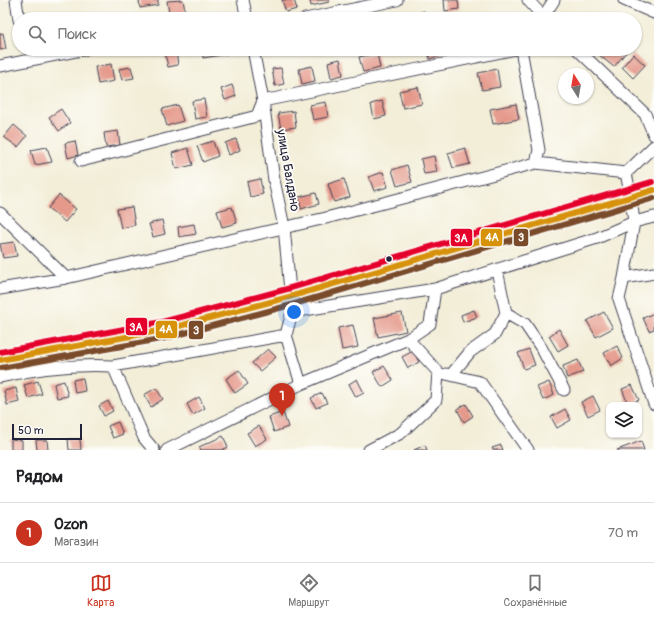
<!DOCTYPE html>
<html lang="ru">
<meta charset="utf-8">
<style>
:root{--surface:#fff;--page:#f6f6f6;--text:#202124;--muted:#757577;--line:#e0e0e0;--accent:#c8321e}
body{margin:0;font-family:Pangolin,sans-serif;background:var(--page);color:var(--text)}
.controls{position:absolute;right:12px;bottom:12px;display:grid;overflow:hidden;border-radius:8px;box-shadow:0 1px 3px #0004}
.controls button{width:36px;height:36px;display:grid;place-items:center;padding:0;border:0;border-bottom:1px solid var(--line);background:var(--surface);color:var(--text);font:20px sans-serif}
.compass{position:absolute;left:558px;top:68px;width:36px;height:36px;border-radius:50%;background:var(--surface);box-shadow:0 1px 3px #0004;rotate:349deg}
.scale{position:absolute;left:12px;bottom:10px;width:70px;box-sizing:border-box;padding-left:4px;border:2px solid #22223b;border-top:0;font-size:11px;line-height:14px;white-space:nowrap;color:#22223b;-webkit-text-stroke:3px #fdfcf7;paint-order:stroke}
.you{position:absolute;left:294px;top:312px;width:14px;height:14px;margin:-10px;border:3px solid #fff;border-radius:50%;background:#1a73e8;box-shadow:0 0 0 6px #1a73e833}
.badge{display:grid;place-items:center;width:26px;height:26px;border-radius:50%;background:var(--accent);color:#fff;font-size:13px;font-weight:700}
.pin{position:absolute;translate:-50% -33px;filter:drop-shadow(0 1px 2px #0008)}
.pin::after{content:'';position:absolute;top:21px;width:14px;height:12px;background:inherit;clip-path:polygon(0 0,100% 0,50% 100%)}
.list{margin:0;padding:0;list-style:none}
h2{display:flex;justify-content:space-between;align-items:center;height:52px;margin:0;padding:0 16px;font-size:17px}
h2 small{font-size:13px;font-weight:400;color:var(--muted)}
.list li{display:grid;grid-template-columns:26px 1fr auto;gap:12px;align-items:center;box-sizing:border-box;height:60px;padding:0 16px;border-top:1px solid var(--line)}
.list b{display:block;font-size:15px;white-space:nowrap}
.list p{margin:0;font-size:13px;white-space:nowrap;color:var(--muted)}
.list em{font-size:13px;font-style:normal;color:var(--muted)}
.icon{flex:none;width:22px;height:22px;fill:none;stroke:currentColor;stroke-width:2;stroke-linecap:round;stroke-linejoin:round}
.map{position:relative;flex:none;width:654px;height:450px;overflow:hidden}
.search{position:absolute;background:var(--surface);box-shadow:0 1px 3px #0004;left:12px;right:12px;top:12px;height:44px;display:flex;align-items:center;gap:10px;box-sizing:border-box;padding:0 14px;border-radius:22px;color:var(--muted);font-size:15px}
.sheet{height:112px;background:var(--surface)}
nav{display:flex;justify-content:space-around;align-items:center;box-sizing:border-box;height:56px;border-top:1px solid var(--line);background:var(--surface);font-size:11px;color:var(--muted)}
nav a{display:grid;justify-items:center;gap:2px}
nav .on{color:var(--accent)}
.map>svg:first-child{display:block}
</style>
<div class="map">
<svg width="654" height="450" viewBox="0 0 654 450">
<rect width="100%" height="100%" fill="#fdfcf7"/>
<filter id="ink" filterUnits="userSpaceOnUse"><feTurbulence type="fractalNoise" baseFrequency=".025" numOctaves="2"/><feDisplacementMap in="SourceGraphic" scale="8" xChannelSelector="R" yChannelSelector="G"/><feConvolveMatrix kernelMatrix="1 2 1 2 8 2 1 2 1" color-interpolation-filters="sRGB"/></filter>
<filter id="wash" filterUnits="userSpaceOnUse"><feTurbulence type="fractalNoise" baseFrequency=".012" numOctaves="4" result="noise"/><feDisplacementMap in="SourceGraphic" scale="16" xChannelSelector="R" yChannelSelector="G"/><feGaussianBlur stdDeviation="0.9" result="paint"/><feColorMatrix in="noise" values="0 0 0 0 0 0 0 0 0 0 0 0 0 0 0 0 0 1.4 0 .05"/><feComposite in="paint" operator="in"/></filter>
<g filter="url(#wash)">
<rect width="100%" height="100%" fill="#f3eed8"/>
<g id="blocks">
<path fill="#e5998b" d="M139,0H158V5L140,8Z
M183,0L186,16L170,19L167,1Z
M282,0H294L297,9L286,12Z
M310,0H329V2L311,6Z
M444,0H458L459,9L445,11Z
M424,11L426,19H412L411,15Z
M110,14L111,19H86V18Z
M3,33L6,49L0,50V34Z
M202,49H226L227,54L203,58Z
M427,49H439L441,55L430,59Z
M541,49H552L543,53Z
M604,49H625L627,51L614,67L599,55Z
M176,51L178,65L168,67L165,53Z
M377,53L380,68L363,72L359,57Z
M633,54L645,65L633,78L622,67Z
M340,59L343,75L331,78L328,62Z
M111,64L114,81L98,84L95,67Z
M312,66L315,81L302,84L299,69Z
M131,67L134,78L122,80L119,69Z
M281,68L284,84L275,86L272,69Z
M497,69L500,87L482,90L478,73Z
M232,85L236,96L225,100L221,89Z
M418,87L422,104L403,108L399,91Z
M204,99L207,117L195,119L192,101Z
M382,101L386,116L374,119L371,104Z
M326,102L328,117L313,120L310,105Z
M516,104L519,119L493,124L490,109Z
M178,105L183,121L167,126L162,109Z
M61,109L70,123L59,131L49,117Z
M294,111L296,127L281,129L278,113Z
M14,125L27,136L18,147L4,137Z
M118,131L120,145L106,147L104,133Z
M236,139L240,150L229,155L225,143Z
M75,141L78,155L68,158L65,143Z
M213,141L218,156L203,162L197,146Z
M47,147L52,162L35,165L31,150Z
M188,148L193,165L176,169L172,153Z
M465,148L470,164L453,168L448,153Z
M434,156L437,172L424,174L421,159Z
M407,165L412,182L397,186L392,170Z
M383,172L388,187L374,191L369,177Z
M260,179L263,194L250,197L247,182Z
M344,179L350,197L334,202L328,184Z
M316,193L319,204L301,209L299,197Z
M59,195L76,209L65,222L48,208Z
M132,207L135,225L121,228L117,209Z
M232,207L237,223L222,227L217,211Z
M162,220L165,234L153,237L149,224Z
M194,224L196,234L179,237L178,227Z
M14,242L17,256L3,258L0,244Z
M474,310L477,317L463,322L461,315Z
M604,312L613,328L596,337L587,321Z
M402,313L406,331L378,337L374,318Z
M654,313V329L649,331L643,318Z
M353,325L358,347L342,350L338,328Z
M559,329L568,345L558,351L549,336Z
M617,346L623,358L611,366L604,353Z
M268,349L276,357L260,371L252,363Z
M529,349L535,365L524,369L518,353Z
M413,351L419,362L408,368L402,357Z
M578,360L583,372L567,378L563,366Z
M384,366L393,380L382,387L373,372Z
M239,370L248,384L235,393L226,379Z
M83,378L85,391L75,393L73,380Z
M357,379L364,393L356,397L349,384Z
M38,381L42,394L28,398L24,385Z
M64,381L68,396L57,398L54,384Z
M549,382L554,395L543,400L537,387Z
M632,385L639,400L628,404L622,389Z
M16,388L19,402L7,405L4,391Z
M156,388L163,399L151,407L144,395Z
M322,393L327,403L316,408L311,398Z
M593,396L600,410L588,416L581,402Z
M199,397L205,408L193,415L187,404Z
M108,401L113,411L104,416L99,406Z
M466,404L473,416L464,422L457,409Z
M565,409L571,420L557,428L551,417Z
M283,412L288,427L274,432L269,417Z
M118,422L123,434L113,438L108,426Z
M259,426L267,439L255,446L247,433Z
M223,436L228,447L222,450H201L199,447Z
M11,439L22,440V450H11Z
M68,439H80L81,450H69Z
M36,440H47L48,450H37Z
M641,441L644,450H617Z
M425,445L427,450H414Z
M501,445L503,450H493L492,448Z"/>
</g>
</g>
<g filter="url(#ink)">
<use href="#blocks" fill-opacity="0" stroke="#414153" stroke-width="1"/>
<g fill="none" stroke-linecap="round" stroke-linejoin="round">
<g stroke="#414153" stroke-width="13">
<path id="street" d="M16,0L19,20
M243,0L247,19
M528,0L545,19
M624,0L654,13
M305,19L397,0
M542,19L554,0
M253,49L263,101L274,180L284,227L292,312L435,289
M577,49L645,114L654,135
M0,66L86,49
M81,161L257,116L263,101L516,49
M536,163L626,173
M0,213L66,278
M654,217L634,222L624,278L654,273
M624,278L619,299L654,404
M0,289L66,278L326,218L536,163L539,150L521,49
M292,312L286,335L301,384L408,339
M506,313L525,324L542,349L564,390
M446,374L480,382L528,450
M451,375L470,352L495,334L506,313L497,270
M0,377C38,368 74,364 113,366
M154,450L144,438L113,366L286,335
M167,450L301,384
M369,450L401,433L436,400L438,372L408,339L430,324L435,289L597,238L634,222L631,198L626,173L654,146"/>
</g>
<g stroke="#414153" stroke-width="19">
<path id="primary" d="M0,360L164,330L289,297L654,190"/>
</g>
<use href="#street" stroke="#fff" stroke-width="11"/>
<use href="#primary" stroke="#fff" stroke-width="17"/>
<g stroke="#fdfcf7" stroke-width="9">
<path id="bus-1" d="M0,360L164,330L289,297L654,190"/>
</g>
<g stroke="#fdfcf7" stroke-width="9">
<path id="bus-2" d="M1,368L166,338L291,305L654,198"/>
</g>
<g stroke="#fdfcf7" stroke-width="9">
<path id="bus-3" d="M0,352L162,322L287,289L652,182"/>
</g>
<use href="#bus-1" stroke="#d79209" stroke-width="6"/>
<use href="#bus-2" stroke="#7a4b2a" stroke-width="6"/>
<use href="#bus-3" stroke="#e4002b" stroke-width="6"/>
</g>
</g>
<circle fill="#22223b" stroke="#fdfcf7" stroke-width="1.5" cx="389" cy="259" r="3.5"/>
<g text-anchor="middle" stroke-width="3.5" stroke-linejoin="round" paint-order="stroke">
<g font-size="13" fill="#22223b" stroke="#fdfcf7">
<text transform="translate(289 170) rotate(80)" y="5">улица Балдано</text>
</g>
</g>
<g stroke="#fdfcf7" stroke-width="1.5">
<rect x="513" y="228" width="16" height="19" rx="4" fill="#7a4b2a"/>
<rect x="480" y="228" width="23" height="19" rx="4" fill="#d79209"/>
<rect x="450" y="228" width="23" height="19" rx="4" fill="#e4002b"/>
<rect x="125" y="317" width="23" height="19" rx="4" fill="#e4002b"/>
<rect x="155" y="320" width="23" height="19" rx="4" fill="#d79209"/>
<rect x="188" y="320" width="16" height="20" rx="4" fill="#7a4b2a"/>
</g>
<g font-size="11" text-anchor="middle" font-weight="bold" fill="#fff">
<text x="521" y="241">3</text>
<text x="492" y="241">4А</text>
<text x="461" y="242">3А</text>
<text x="136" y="331">3А</text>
<text x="166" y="333">4А</text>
<text x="196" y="334">3</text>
</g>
</svg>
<div class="controls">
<button><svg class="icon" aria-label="layers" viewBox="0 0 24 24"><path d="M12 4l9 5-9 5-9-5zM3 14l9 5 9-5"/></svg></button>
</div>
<svg class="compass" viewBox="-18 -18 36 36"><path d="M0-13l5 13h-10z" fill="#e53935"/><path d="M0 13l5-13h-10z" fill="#757577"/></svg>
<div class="scale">50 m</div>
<div class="you"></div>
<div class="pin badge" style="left:282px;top:416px">1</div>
<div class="search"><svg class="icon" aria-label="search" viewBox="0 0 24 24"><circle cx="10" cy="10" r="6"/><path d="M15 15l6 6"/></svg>Поиск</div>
</div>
<section class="sheet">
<h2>Рядом<small></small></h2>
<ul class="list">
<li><span class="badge">1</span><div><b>Ozon</b><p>Магазин</p></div><em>70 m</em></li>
</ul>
</section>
<nav>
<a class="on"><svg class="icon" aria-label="map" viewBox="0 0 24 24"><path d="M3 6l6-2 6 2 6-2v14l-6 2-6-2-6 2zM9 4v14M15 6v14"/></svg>Карта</a>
<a><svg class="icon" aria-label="directions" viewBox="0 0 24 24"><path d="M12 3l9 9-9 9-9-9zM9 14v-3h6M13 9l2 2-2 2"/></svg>Маршрут</a>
<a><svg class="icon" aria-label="saved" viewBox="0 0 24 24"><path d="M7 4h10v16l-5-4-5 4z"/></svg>Сохранённые</a>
</nav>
